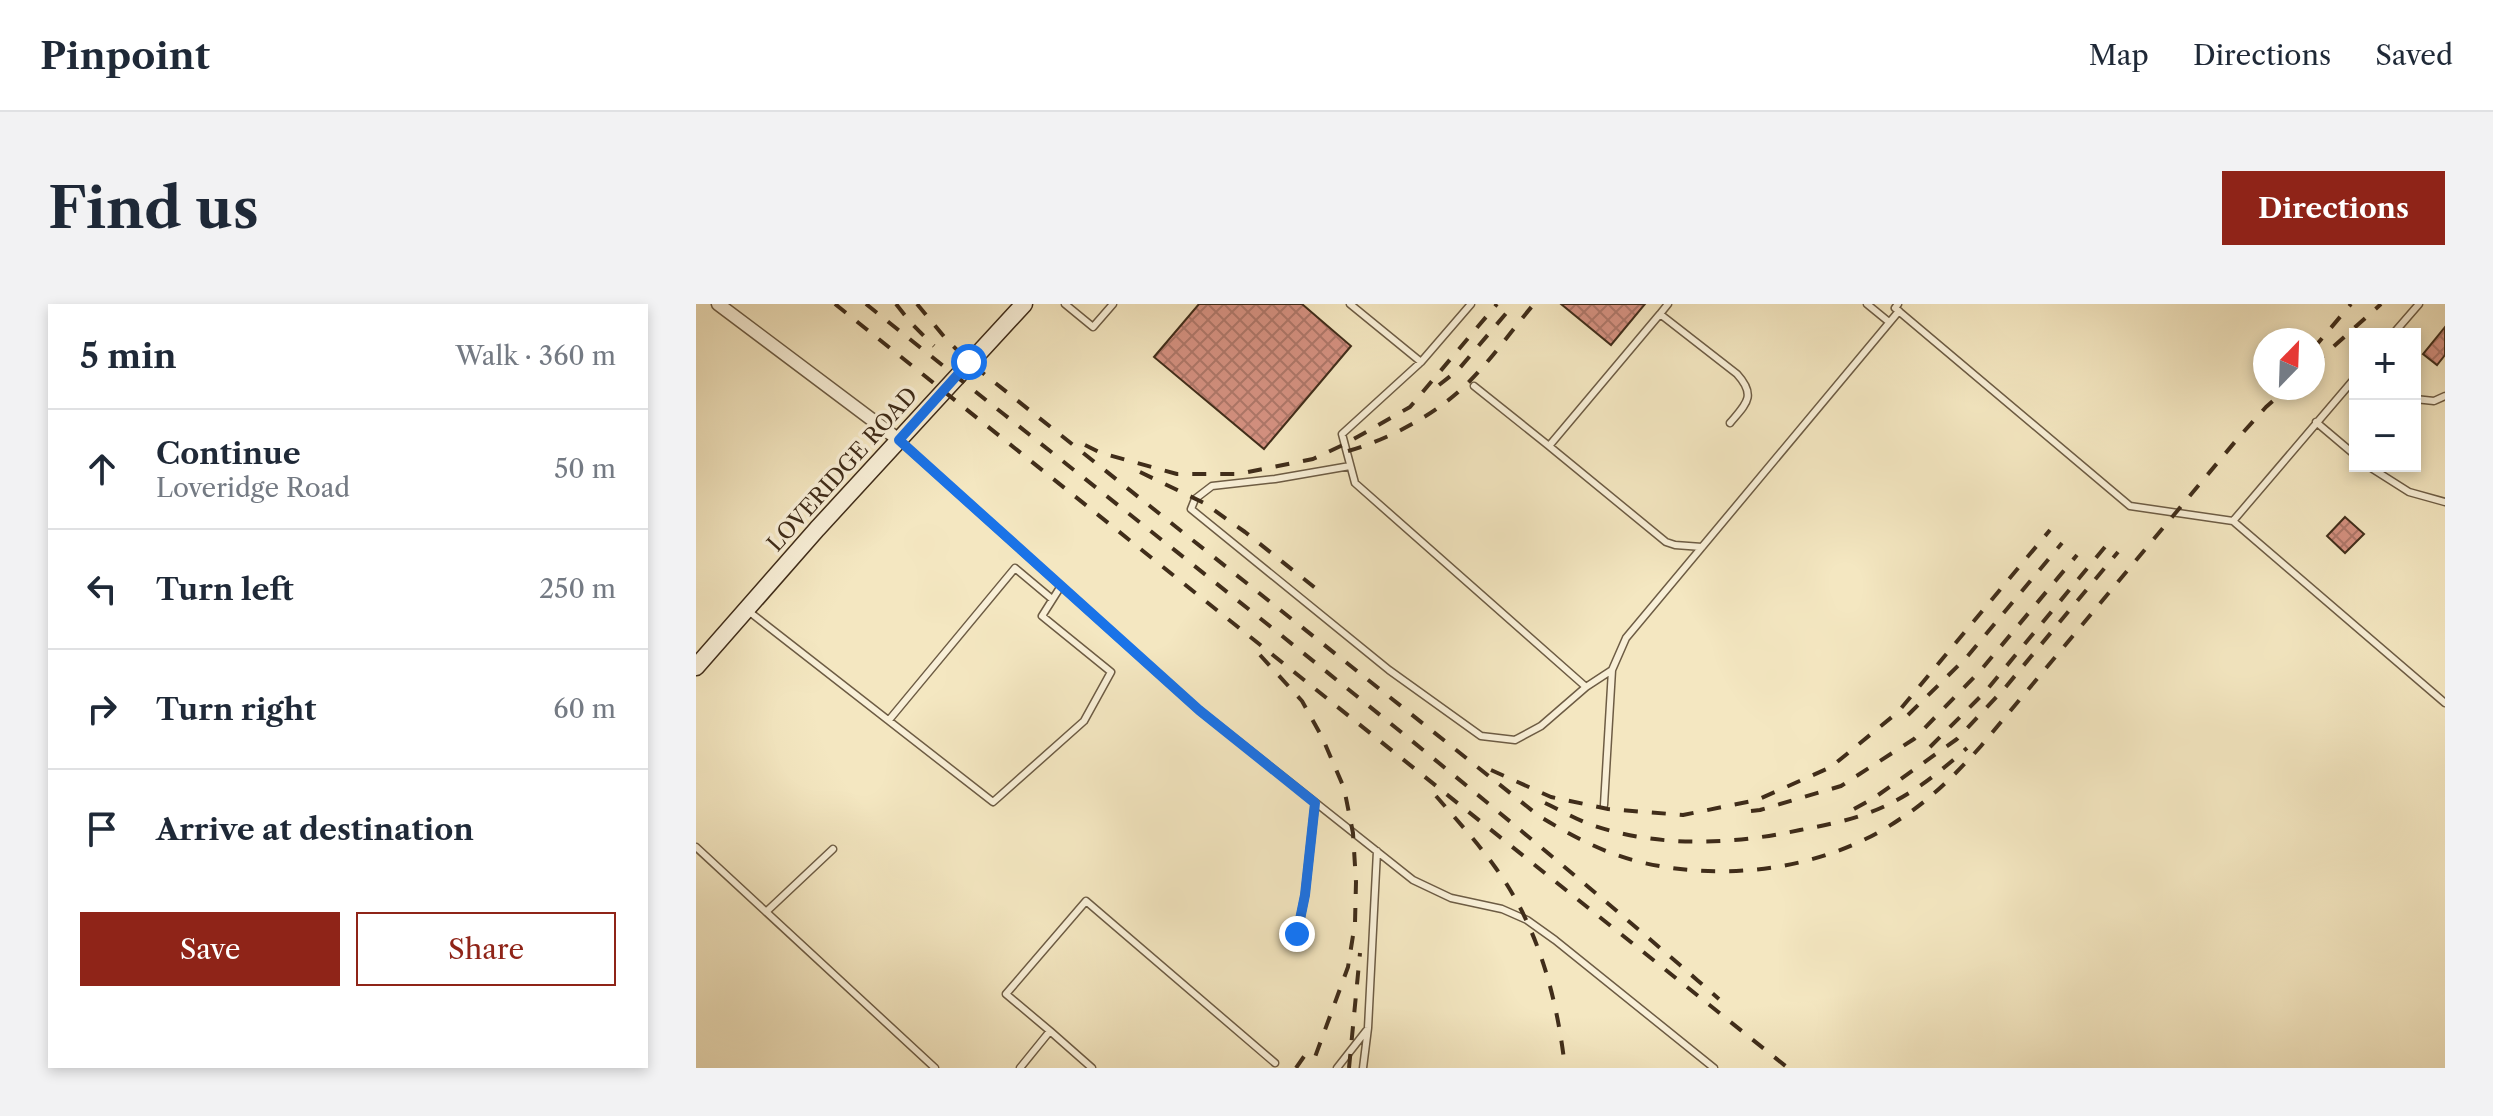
<!DOCTYPE html>
<meta charset="utf-8">
<style>
:root{--surface:#fff;--page:#f2f2f3;--text:#1f2937;--muted:#747a83;--line:#e0e1e3;--accent:#8f2418}
body{margin:0;font-family:"Libre Caslon Text",serif;background:var(--page);color:var(--text)}
.controls{position:absolute;right:24px;top:24px;display:grid;overflow:hidden;border-radius:0px;box-shadow:0 4px 12px #0003}
.controls button{width:72px;height:72px;display:grid;place-items:center;padding:0;border:0;border-bottom:2px solid var(--line);background:var(--surface);color:var(--text);font:40px sans-serif}
.compass{position:absolute;left:1557px;top:24px;width:72px;height:72px;border-radius:50%;background:var(--surface);box-shadow:0 4px 12px #0003;rotate:23deg}
.stop{position:absolute;width:24px;height:24px;margin:-18px;border:6px solid #1a73e8;border-radius:50%;background:#fff}
.stop.end{background:#1a73e8;border-color:#fff;box-shadow:0 2px 8px #0008}
.list{margin:0;padding:0;list-style:none}
h2{display:flex;justify-content:space-between;align-items:center;height:104px;margin:0;padding:0 32px;font-size:34px}
h2 small{font-size:26px;font-weight:400;color:var(--muted)}
.list li{display:grid;grid-template-columns:52px 1fr auto;gap:24px;align-items:center;box-sizing:border-box;height:120px;padding:0 32px;border-top:2px solid var(--line)}
.list b{display:block;font-size:30px;white-space:nowrap}
.list p{margin:0;font-size:26px;white-space:nowrap;color:var(--muted)}
.list em{font-size:26px;font-style:normal;color:var(--muted)}
.actions{display:flex;gap:16px;padding:24px 32px}
.actions a{flex:1;padding:18px 0;border:2px solid var(--accent);border-radius:0px;text-align:center;font-size:28px;color:var(--accent)}
.actions .main{background:var(--accent);color:#fff}
.icon{flex:none;width:44px;height:44px;fill:none;stroke:currentColor;stroke-width:2;stroke-linecap:round;stroke-linejoin:round}
.map{position:relative;flex:none;width:1749px;height:764px;overflow:hidden;border-radius:0px}
header{display:flex;align-items:center;gap:48px;box-sizing:border-box;height:112px;padding:0 40px;background:var(--surface);border-bottom:2px solid var(--line)}
header strong{font-size:38px}
nav{display:flex;gap:44px;margin-inline-start:auto;font-size:28px}
.intro{display:flex;align-items:center;justify-content:space-between;box-sizing:border-box;height:192px;padding:0 48px}
h1{margin:0;font-size:56px}
.button{padding:20px 36px;border-radius:0px;background:var(--accent);color:#fff;font-size:28px;font-weight:700}
main{display:flex;gap:48px;padding:0 48px}
aside{flex:1;background:var(--surface);border-radius:0px;box-shadow:0 4px 12px #0003}
.map>svg:first-child{display:block}
</style>
<header>
<strong>Pinpoint</strong>
<nav><a>Map</a><a>Directions</a><a>Saved</a></nav>
</header>
<div class="intro"><h1>Find us</h1><a class="button">Directions</a></div>
<main>
<aside>
<h2>5 min<small>Walk · 360 m</small></h2>
<ul class="list">
<li><svg class="icon" aria-label="ahead" viewBox="0 0 24 24"><path d="M12 20V5M6 11l6-6 6 6"/></svg><div><b>Continue</b><p>Loveridge Road</p></div><em>50 m</em></li>
<li><svg class="icon" aria-label="left" viewBox="0 0 24 24"><path d="M17 20v-9H6M10 6l-5 5 5 5"/></svg><div><b>Turn left</b></div><em>250 m</em></li>
<li><svg class="icon" aria-label="right" viewBox="0 0 24 24"><path d="M7 20v-9h11M14 6l5 5-5 5"/></svg><div><b>Turn right</b></div><em>60 m</em></li>
<li><svg class="icon" aria-label="arrive" viewBox="0 0 24 24"><path d="M6 21V4h12l-3 4 3 4H6"/></svg><div><b>Arrive at destination</b></div></li>
</ul>
<div class="actions"><a class="main">Save</a><a>Share</a></div>
</aside>
<div class="map">
<svg width="1749" height="764" viewBox="0 0 1749 764">
<defs>
<pattern id="building-cross-hatch" width="8" height="8" patternUnits="userSpaceOnUse" patternTransform="scale(2)"><rect width="8" height="8" fill="#d59181"/><path d="M0 0l8 8M0 8l8-8" fill="none" stroke="#ae7769"/></pattern>
</defs>
<rect width="100%" height="100%" fill="#f4e7c1"/>
<filter id="stains"><feTurbulence type="fractalNoise" baseFrequency=".0025" numOctaves="4"/><feColorMatrix values="0 0 0 0 .2 0 0 0 0 .09 0 0 0 0 .02 0 0 0 .5 -.17"/></filter>
<radialGradient id="worn" r=".72"><stop offset=".6" stop-color="#630" stop-opacity="0"/><stop offset="1" stop-color="#630" stop-opacity=".3"/></radialGradient>
<path fill="url(#building-cross-hatch)" stroke="#402d1a" stroke-width="2" d="M503,0H606L655,42L568,145L458,53Z
M865,0H949L915,41Z
M1749,23V51L1741,61L1727,50Z
M1649,213L1668,230L1649,249L1631,232Z"/>
<g fill="none" stroke-linecap="round" stroke-linejoin="round">
<g stroke="#6d5c44" stroke-width="9">
<path id="lane" d="M369,0L397,23L417,0
M654,0L725,58
M775,0L725,58L646,130L659,179L890,383L916,366
M972,0L964,10L1041,70C1061,92 1050,100 1034,119
M1171,0L1193,18
M1202,0L1199,4L1434,202L1537,217
M1697,30L1723,0
M1659,74L1537,217L1749,399
M778,82L853,142L964,10
M1719,95L1738,97L1749,92
M1620,118L1659,151
M204,137L503,406L717,576L755,594L806,605L831,616L859,636L1018,764
M853,142L970,238L979,241L1006,243
M654,162L579,175L516,182L499,195L495,205L693,366L785,432L819,436L845,422L890,383
M1672,162L1713,188L1749,198
M51,306L297,498L388,417L415,368L346,312L365,282
M193,416L319,264L356,295
M908,501L916,366L930,334L1203,7
M0,543L239,764
M70,608L137,545
M601,630L609,591L619,499
M354,727L310,690L390,597L579,759
M324,764L354,727L396,764
M641,764L670,727
M667,764L672,724L681,547"/>
</g>
<g stroke="#6d5c44" stroke-width="15">
<path id="street" d="M22,0L203,136"/>
</g>
<g stroke="#402d1a" stroke-width="19">
<path id="secondary" d="M0,363L121,225L328,0"/>
</g>
<use href="#lane" stroke="#f8efd7" stroke-width="6"/>
<use href="#street" stroke="#f8efd7" stroke-width="12"/>
<use href="#secondary" stroke="#f8efd7" stroke-width="16"/>
<path stroke="#402d1a" stroke-width="4" stroke-dasharray="14 14" stroke-linecap="butt" d="M139,0L1092,764
M170,0C456,230 747,454 1023,695
M200,0L215,19L238,42
M221,0L250,35L273,58L843,512C876,532 909,550 948,559C1033,578 1131,565 1204,515C1235,495 1261,469 1285,442L1543,133L1570,103L1592,84
M1617,45L1655,0
M1617,61L1685,0
M743,81L762,66L818,0
M389,141L405,149L481,170H542L617,155L649,140L714,103L801,0
M652,147C690,136 731,115 761,89C790,64 813,29 838,0
M444,168L508,199L549,228L623,287
M564,351L606,397L626,433L648,484L657,529L660,578L659,619L652,663L615,764
M1212,411L1270,354L1366,239
M1234,443L1289,388L1413,238
M795,466L855,493L912,505L987,511L1061,496L1135,463L1202,408L1354,226
M740,492C760,515 781,538 799,563C842,622 861,693 869,764
M849,499C864,506 878,514 893,520C961,544 1035,541 1104,526C1131,521 1161,515 1187,503C1218,489 1245,467 1271,444
M1158,505L1178,494L1261,435L1308,385L1422,248
M1055,507L1064,506L1145,482L1218,435L1285,366L1381,251
M600,764L616,741
M653,764L664,649"/>
</g>
<g fill="none" stroke-linecap="round" stroke-linejoin="round">
<path stroke="#1a73e8" stroke-width="10" d="M273,58L203,136L503,406L619,499L609,591L601,630"/>
</g>
<g text-anchor="middle" stroke-width="7" stroke-linejoin="round" paint-order="stroke">
<g font-size="22" fill="#402d1a" stroke="#f8efd7">
<text transform="translate(146 165) rotate(-48)" y="8">LOVERIDGE ROAD</text>
</g>
</g>
<rect width="100%" height="100%" filter="url(#stains)"/>
<rect width="100%" height="100%" fill="url(#worn)"/>
</svg>
<div class="controls">
<button>+</button>
<button>−</button>
</div>
<svg class="compass" viewBox="-18 -18 36 36"><path d="M0-13l5 13h-10z" fill="#e53935"/><path d="M0 13l5-13h-10z" fill="#747a83"/></svg>
<div class="stop" style="left:273px;top:58px"></div>
<div class="stop end" style="left:601px;top:630px"></div>
</div>
</main>
